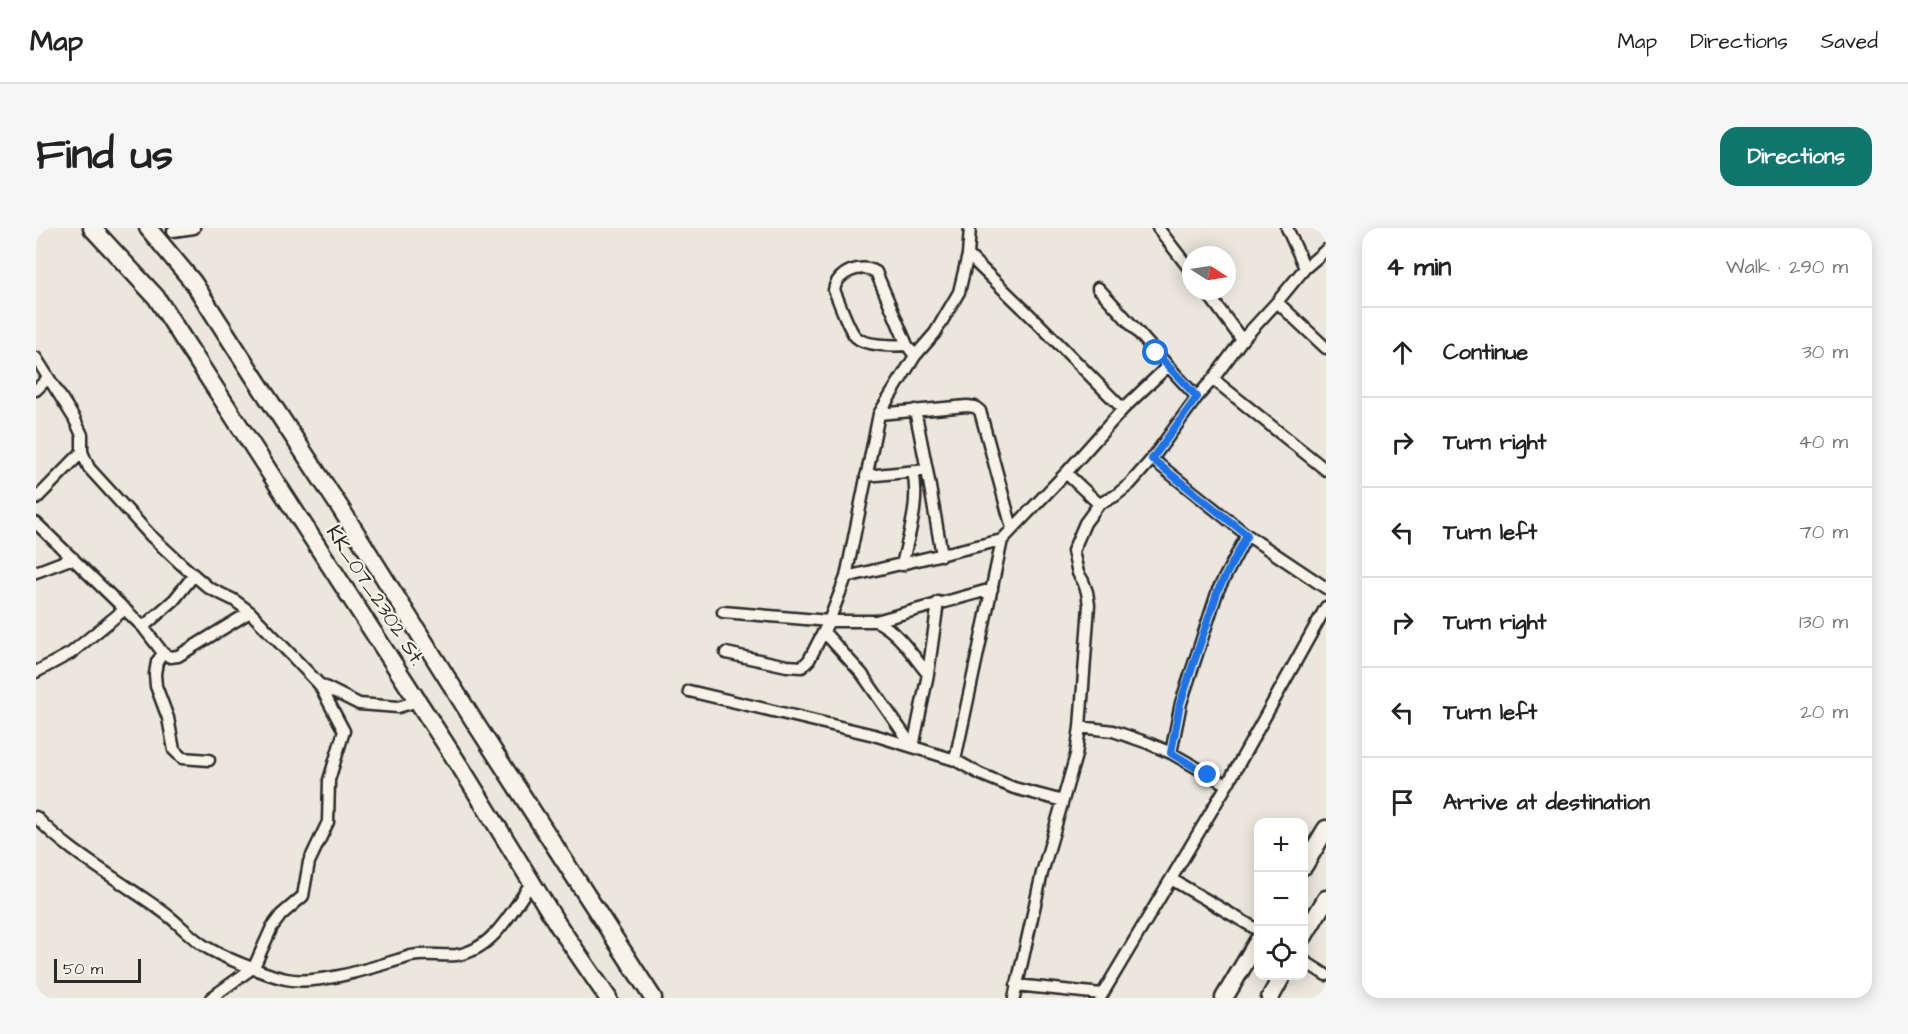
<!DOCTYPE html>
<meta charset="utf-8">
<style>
:root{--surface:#fff;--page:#f6f6f6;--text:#222;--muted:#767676;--line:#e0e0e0;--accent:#0f766e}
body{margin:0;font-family:"Architects Daughter",sans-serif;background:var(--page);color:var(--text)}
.controls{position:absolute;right:18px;bottom:18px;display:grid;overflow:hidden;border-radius:12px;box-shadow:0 3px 15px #0003}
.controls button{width:54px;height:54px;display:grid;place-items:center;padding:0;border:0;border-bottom:2px solid var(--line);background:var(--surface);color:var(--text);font:30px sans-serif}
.compass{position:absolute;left:1146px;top:18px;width:54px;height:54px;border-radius:50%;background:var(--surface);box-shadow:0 3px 15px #0003;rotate:102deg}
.scale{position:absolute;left:18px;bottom:15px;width:87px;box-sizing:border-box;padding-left:6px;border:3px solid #2b2b2b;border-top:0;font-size:16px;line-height:21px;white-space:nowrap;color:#2b2b2b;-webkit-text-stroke:4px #f7f3e8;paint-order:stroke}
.stop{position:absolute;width:18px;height:18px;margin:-14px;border:4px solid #1a73e8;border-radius:50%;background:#fff}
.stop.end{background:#1a73e8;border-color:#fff;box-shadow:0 2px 6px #0008}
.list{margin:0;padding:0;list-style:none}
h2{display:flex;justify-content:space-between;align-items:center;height:78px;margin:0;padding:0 24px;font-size:26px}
h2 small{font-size:20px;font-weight:400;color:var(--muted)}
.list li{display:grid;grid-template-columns:39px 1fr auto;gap:18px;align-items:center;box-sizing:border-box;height:90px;padding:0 24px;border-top:2px solid var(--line)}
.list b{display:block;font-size:22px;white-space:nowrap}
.list em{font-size:20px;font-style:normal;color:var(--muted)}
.icon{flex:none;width:33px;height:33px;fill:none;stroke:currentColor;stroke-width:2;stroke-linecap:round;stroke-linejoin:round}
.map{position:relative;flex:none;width:1290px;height:770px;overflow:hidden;border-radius:18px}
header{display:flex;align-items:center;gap:36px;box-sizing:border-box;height:84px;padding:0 30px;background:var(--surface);border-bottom:2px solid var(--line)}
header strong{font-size:28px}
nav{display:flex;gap:33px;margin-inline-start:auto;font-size:21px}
.intro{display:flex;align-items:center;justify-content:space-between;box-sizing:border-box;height:144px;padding:0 36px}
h1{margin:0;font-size:42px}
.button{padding:15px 27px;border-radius:18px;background:var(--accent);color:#fff;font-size:21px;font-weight:700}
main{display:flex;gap:36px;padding:0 36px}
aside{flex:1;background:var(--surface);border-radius:18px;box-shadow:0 3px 15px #0003}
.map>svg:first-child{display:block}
</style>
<header>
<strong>Map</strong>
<nav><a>Map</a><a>Directions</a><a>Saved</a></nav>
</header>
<div class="intro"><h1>Find us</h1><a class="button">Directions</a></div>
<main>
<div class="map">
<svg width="1290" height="770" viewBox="0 0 1290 770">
<rect width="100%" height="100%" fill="#ebe7dd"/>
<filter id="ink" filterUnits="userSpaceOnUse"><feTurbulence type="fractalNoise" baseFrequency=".0167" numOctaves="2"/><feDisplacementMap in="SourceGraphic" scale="12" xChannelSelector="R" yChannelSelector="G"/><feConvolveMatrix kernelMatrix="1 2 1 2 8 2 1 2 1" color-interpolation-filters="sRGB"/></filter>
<g filter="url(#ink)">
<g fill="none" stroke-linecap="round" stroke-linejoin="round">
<g stroke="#2b2b2b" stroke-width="15">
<path id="minor" d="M1122,0L1155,43
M1251,0L1269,40
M137,3L158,0
M932,27L1003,96L1087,181
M1062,60C1096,96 1127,134 1161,169
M1170,63L1206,112
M1241,74L1290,120
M871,117L840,44C825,35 801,44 798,62C803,73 813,103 820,109C829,118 858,118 871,117L879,128
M0,130L38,190L46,207V224L53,240L114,307L145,336L173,360L198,372L214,384L283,456L323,476L362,479L382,473
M1177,151L1290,242
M0,162L12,150
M843,186L879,128L899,105L923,64L932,27L934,0
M1116,231L1211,307L1290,360
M891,242L906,327
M1030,245L1063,276
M830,248L891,242L879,182
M0,271L46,224
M0,295L107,399L127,425L134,429L142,428L214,384
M866,337C873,306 884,275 877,243
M0,344L37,330
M810,349L966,312
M687,384L793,393H840L956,361
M840,393C863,404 876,427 892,446
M107,399L138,372L158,347
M788,404L826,446L877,519
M127,425L121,434L119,446L120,458L132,490L138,522L146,530L173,532
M690,425L751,438L766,439L773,432L793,393L810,349L843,186L931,178L939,179L944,183L976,300
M0,444L35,425L89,381
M653,463L838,507L919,532L944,546L978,560L1027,573
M1044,499L1077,503L1112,515L1135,525
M877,519L892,446L902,374
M919,532L966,312L1030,245L1087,181L1131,139
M1191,557L1135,525L1145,475L1182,362L1211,307
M0,589C28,619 64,640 97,663C110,672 123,680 135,690C146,699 157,711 170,719C186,729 231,747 250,751C284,758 341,738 375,728C389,725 405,728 420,727C457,723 477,681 496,654
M1135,651L1222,702
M1268,733L1290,747
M980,757L1066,766
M175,770L218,739L236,699L245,687L267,668L273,634L292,594L293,552L308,503L283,456
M978,770L1006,645L1040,527L1044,499L1053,377L1051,364L1047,353L1042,345L1037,323L1049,295L1063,276L1079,268L1094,256L1116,231L1161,169L1177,151L1206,112L1241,74L1269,40L1290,22
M1064,770L1191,557L1290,379"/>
</g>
<g stroke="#2b2b2b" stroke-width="21">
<path id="primary" d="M56,0L120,69L427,543L522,697L572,770
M112,0L157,54L222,155L305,281L438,493L617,770
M1268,638L1290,601
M1268,708L1290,671
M1188,770L1222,713
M1234,770L1246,748"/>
</g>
<use href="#minor" stroke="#f7f3e8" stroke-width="10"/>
<use href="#primary" stroke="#f7f3e8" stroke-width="16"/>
</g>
</g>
<g fill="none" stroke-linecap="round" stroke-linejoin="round" filter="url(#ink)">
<path stroke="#1a73e8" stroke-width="8" d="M1120,125L1161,169L1116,231L1211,307L1182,362L1144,476L1135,525L1172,547"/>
</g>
<g text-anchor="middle" stroke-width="4.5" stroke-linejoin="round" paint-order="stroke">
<g font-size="21" fill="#2b2b2b" stroke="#f7f3e8">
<text transform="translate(340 367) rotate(57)" y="7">KK_07_2302 St.</text>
</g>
</g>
</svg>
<div class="controls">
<button>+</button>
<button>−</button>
<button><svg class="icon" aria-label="locate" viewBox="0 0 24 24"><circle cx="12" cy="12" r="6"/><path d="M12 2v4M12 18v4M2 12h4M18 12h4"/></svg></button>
</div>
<svg class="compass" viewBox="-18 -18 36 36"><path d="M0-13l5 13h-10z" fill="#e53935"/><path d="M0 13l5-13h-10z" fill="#767676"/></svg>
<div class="scale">50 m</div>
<div class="stop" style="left:1120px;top:125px"></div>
<div class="stop end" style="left:1172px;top:547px"></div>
</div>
<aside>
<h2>4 min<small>Walk · 290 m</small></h2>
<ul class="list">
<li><svg class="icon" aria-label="ahead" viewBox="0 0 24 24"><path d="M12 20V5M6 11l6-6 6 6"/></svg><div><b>Continue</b></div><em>30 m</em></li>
<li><svg class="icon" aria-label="right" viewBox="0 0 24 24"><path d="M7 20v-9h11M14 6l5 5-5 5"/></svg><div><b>Turn right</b></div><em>40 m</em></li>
<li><svg class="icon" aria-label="left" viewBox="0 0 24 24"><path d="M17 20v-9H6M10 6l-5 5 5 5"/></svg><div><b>Turn left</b></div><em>70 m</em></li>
<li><svg class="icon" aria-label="right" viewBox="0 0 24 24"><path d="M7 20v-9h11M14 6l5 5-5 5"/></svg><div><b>Turn right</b></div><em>130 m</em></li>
<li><svg class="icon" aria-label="left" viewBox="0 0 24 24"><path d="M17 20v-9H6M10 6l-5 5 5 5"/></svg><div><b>Turn left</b></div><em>20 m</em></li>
<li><svg class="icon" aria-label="arrive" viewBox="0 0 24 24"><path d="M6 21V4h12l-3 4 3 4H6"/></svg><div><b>Arrive at destination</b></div></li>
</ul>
</aside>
</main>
